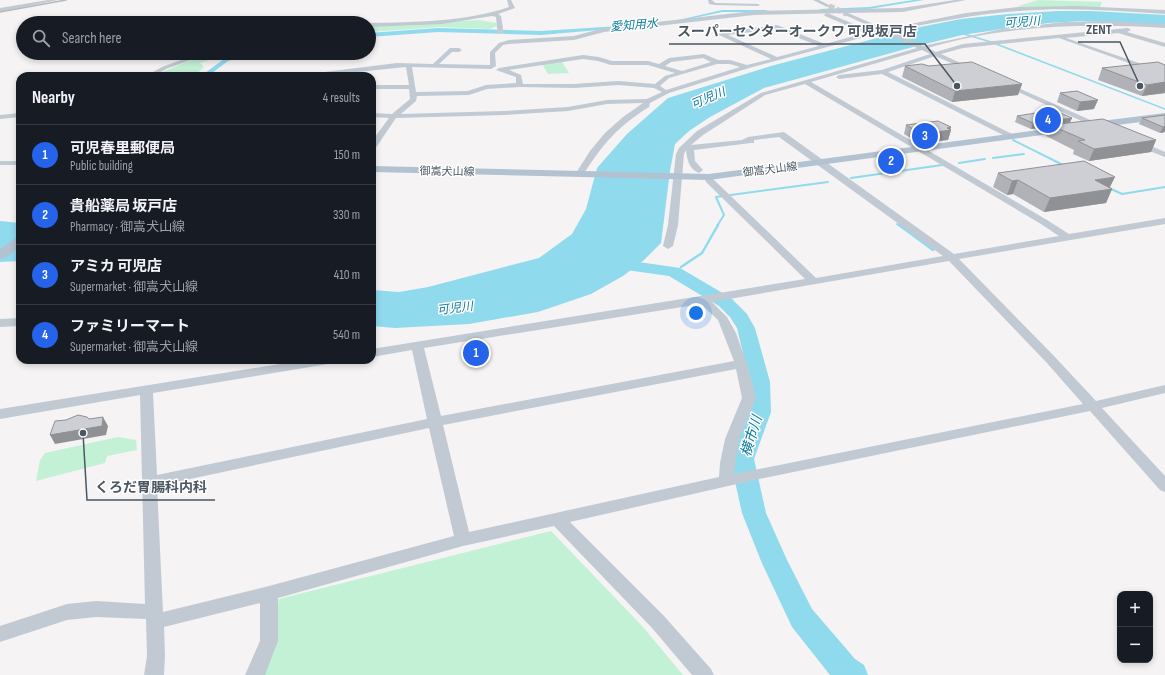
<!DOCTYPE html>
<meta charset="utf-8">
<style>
:root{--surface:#171b24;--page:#242831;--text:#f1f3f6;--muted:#9ea1a6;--line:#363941;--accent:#2563eb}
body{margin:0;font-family:"Sofia Sans Condensed","Noto Sans JP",sans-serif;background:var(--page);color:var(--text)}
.controls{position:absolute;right:12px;bottom:12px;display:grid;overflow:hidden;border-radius:8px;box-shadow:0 2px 6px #0003}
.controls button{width:36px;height:36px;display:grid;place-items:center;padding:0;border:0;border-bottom:1px solid var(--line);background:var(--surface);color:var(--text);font:20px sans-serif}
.you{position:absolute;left:696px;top:313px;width:14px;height:14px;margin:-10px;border:3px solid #fff;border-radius:50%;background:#1a73e8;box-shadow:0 0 0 6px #1a73e833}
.badge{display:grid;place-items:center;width:26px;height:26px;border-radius:50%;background:var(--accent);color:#fff;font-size:13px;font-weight:700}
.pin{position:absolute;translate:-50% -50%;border:2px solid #fff;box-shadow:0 1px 4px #0006}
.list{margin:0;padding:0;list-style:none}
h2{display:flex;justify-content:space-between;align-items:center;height:52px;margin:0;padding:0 16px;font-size:17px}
h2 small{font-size:13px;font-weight:400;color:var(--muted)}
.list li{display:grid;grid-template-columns:26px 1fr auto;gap:12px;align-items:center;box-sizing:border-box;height:60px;padding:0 16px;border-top:1px solid var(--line)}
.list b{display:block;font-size:15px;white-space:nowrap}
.list p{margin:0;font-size:13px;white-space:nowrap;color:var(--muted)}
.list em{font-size:13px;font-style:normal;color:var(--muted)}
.icon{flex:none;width:22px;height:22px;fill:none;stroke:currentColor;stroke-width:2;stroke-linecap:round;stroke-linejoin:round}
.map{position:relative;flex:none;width:1165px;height:675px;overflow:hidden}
.search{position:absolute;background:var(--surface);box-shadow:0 2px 6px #0003;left:16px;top:16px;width:360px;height:44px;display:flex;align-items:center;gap:10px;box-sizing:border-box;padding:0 14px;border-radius:22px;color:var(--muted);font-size:15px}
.panel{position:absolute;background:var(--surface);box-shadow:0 2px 6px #0003;left:16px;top:72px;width:360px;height:292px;border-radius:12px}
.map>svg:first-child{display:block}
</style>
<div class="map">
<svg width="1165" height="675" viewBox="0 0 1165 675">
<rect width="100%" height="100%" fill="#f5f3f3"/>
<path fill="#c3f1d5" d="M1038,0L1102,2L1100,7L1019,9V6Z
M479,20L496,23L497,26L490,29L440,27L369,32V26Z
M216,53H231L200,63L204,67L194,76H157L156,75L183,63Z
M562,62L569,73L548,74L542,64Z
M118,437L136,440L137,450L107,456L105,463L36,481L40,460L45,453Z
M551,531L643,627L683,675H257L269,641L279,599Z"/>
<path fill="#90daee" d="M1058,11H1092L1165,15V25L1081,21L1049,23L1009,28L962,35L913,47L764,88L710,117L689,131L675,144L670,171L661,243L644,260L623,276L591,294L538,312L469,324L395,328L372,326V290L399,292L428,287L539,258L572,234L586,209L597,168L627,134L668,98L771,66L915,28L961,19L1008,14Z
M0,221L20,223V261L0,262Z"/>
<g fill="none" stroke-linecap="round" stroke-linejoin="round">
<path stroke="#90daee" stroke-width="1.5" d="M964,34L991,42L1165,109"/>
<path stroke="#90daee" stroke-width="2" d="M1013,140L1065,166
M993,158L1024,154
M959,163L985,159
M851,178L942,165
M1109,188L1122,194L1165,187
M897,224L900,226
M717,226L724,215L716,197L828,182"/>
<path stroke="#90daee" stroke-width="2.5" d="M899,225L933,250
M681,267L702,253L718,225
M674,272L676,271"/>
<path fill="#90daee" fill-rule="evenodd" d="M913,0H924L869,9L821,11L819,10L821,9L869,7Z
M722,10H766L768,11L766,12H722L676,22L674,21Z
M619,26L621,28L541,35L438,32L369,37V33L438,28L541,31Z
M241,53H249L228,61L208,76H201L224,59Z"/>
<path fill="#90daee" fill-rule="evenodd" d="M611,258L680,268L731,298L747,314L755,328L770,382L771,412L754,459L766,513L787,560L812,609L855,659L864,665L868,675H830L792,627L761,561L742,513L730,459L749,412L750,382L737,328L730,317L719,306L669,276L605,267L603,263L605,259Z"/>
<path stroke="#caccce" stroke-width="5.5" stroke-dasharray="5.5 2.5" stroke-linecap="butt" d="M829,6L847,14
M500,28L501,35"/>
<path fill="#c1cad2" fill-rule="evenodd" d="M48,0H58L0,12V8Z
M507,0H511L515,8L498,14L501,16L503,28L500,30L497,28L496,17L492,16L442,24L369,27V23C416,22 464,22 509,7Z
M708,0H712L715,3L758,4L760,5L758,6L715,5L709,4Z
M813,0H819L831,6L827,7Z
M955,0H966L902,12L848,13L885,29L966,13L1019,7L1077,6L1165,10V14C1116,11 1068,7 1019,11C975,14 933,23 890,31L923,46L1002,29L1064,22L1109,21L1165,24V28C1085,23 1005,25 928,48L936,52L963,44L1128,28L1131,30L1127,32L1165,43V47L1118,33L1066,38L1165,72V76L1059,38L963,48L941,54L974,69V71L972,72L935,56L888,72L1012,134L1013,136L1009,138L882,74L839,79L836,77L839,75L882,70L930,54L922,50L811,82L1047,220L1069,234L1165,218V224L959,259L1054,356L1096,401L1165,385V393L1102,408L1165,476V492L1160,490L1090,411L759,479L570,522L664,616L711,669L714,675H692L652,628L554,526L463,546L278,598V641L265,675H245L260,641V603L164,627L165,656L164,675H144L147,656L146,619L96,617L67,620L0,642V626L67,604L96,601L145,604L140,395L0,419V409L305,360H334L332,363L328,364L153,393L157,475L427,419L412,350L372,357V349L805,279L706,182L705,180L709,177L712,178L816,278L943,256L779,137L754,140V143H751L694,150L695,161L703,170L699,173C689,169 687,160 686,150L684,154L678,225L673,246L668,249L663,246L668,225L676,154L679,148L697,131L761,93L917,48L883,32L872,35L749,68L669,93L650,103L649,107C618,126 602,145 583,175L580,176L576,173L590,151L605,133L623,117L643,103L607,104L568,111L504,115L396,118L375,149H372V141L389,118L372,117V113L392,114L410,99L409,89H372V85H409L406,67L319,76H299L300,75L397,63L433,64L450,48H459L462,50L459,52H452L439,64L490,65V52L499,43L509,40L574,36L604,28L754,11L902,8ZM827,13L824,15L825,16L865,33L825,44L777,25L721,32L719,33V35L771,59L747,65L730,60H718L704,54L669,58L659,64L648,61H612L599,57L583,55L499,68L496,70L516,77V83L486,85L468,91L416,92L412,67L491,69L496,66L495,53L503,45L509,44L574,40L604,32L754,15L846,13L845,15L878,30L871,31ZM776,29L819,46L777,57L728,35ZM703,58L711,62L682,71L665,66L671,62ZM583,59L598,61L611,65H648L675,73L665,76L655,84L618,81L574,84H523L521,75L509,70ZM717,64H730L740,67L666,90L660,86L669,78ZM805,84L1041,224L1059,236L954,254L784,132L748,137L742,140L691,145L703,135L765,95ZM618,85L654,88L662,92L647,99L607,100L568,107L504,111L401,114L416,101L417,96L469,95L487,89L520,87L574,88ZM949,261L1046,362L1083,404L734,474L739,439L756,398L747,364L736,333L727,317L712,302ZM701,304L718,320L734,361L441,416L424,348ZM736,369L742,398L725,439L720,463L719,477L469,532L443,425ZM429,428L454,536L269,586L163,612L157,486Z
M200,53H209L166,69L154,76H146L162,67Z
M1003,83H1007L1106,127L1105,129H1099L1003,85Z
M20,113V117L0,119V115Z
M1134,141H1140L1165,152V157L1134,145Z
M0,161H20V165H0Z
M20,318V326L0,327V319Z"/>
<path fill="#b3c2d1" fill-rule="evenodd" d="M1165,113V119L1093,128L1088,125L1093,122Z
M1068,126L1073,129L1071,131L709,180L372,172V166L709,174Z
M20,237V247L5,258L0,259V249L16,238Z"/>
<path stroke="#b5b8bd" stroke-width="1.5" d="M0,12L66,0"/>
</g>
<path fill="#b0b2b7" d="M1165,65V93L1142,96L1098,80L1102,68Z
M905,66H929L1022,84L1018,95L952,102L902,77Z
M1077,91L1094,109L1077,111L1057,102L1060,93Z
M1165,115V132L1160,133L1139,124L1142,118Z
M1017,116L1072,118L1070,122L1156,140L1151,152L1089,161L1073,154L1074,150L1046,136L1049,127L1031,129L1015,122Z
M906,125L951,127L950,130H951L948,140L919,143L904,134Z
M998,173L1110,187L1112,189L1106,203L1044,212L1013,194L1007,195L993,187Z"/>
<path fill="#909195" d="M1165,82V93L1142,96L1147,85Z
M1022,84L1018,95L952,102L955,91Z
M1098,100L1094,109L1077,111L1080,102Z
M1072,118L1069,124L1050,125L1049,127L1031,129L1033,123Z
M1165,126V132L1160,133L1163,127Z
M951,127L950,130H951L948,140L919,143L922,134Z
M1156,140L1151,152L1089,161L1094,149Z
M1115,177L1109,189H1112L1106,203L1044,212L1050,198L1095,180Z
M1018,180L1013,194L1007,195L1012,181Z
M103,417L108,426L106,435L55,444L50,435Z"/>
<path fill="#cdcfd5" stroke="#909195" d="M972,62L1022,84L955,91L905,66L922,64L929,66Z
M1158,62L1165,65V82L1147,85L1102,68Z
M1077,91L1098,100L1080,102L1060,93Z
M1054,110L1072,118L1033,123L1017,116Z
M1165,115V126L1163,127L1142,118Z
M1103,119L1156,140L1094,149L1078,141L1085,140L1050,125Z
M938,121L951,127L947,128L951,130L922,134L906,125Z
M1084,161L1115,177L1095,180L1112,189L1050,198L1018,180L1012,181L998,173Z
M78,415L87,417L89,419L103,417L102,426L50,435L55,421L66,420Z"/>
<g text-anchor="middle" stroke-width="3" stroke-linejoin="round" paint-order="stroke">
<g font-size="11" fill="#4a5661" stroke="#fff">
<text transform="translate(770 169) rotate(-7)" y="4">御嵩犬山線</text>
<text transform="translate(447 171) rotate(1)" y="4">御嵩犬山線</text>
</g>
<g font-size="12" font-style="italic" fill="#0c7c9b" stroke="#fff">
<text transform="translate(1022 22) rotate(-4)" y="4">可児川</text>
<text transform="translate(634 25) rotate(-5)" y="4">愛知用水</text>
<text transform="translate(708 98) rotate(-23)" y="4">可児川</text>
<text transform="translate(455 308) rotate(-7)" y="4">可児川</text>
</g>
<g font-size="14" font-style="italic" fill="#0c7c9b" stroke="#fff">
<text transform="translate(751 436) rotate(-73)" y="5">横市川</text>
</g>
</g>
<path fill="none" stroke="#4a5661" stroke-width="1.5" d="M1140 86L1120 42H1078M957 86L925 44H669M83 433L87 500H215"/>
<g fill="#4a5661" stroke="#fff" stroke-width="1.5">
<circle cx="1140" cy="86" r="4"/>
<circle cx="957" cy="86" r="4"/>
<circle cx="83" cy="433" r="4"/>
</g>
<g font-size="14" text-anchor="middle" font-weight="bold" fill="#4a5661" stroke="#fff" stroke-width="3" stroke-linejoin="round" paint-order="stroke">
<text x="1099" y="34">ZENT</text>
<text x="797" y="36">スーパーセンターオークワ 可児坂戸店</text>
<text x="151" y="492">くろだ胃腸科内科</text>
</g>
</svg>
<div class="controls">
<button>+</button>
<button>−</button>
</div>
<div class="you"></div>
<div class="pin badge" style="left:476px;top:353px">1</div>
<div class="pin badge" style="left:891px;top:161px">2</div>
<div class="pin badge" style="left:925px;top:136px">3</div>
<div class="pin badge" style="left:1048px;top:120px">4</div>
<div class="search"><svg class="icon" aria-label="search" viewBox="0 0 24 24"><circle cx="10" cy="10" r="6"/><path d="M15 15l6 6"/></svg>Search here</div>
<section class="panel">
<h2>Nearby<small>4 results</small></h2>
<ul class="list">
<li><span class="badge">1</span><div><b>可児春里郵便局</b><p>Public building</p></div><em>150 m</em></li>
<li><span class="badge">2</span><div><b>貴船薬局 坂戸店</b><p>Pharmacy · 御嵩犬山線</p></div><em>330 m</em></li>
<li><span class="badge">3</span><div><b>アミカ 可児店</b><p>Supermarket · 御嵩犬山線</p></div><em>410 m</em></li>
<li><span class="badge">4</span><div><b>ファミリーマート</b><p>Supermarket · 御嵩犬山線</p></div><em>540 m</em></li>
</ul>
</section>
</div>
